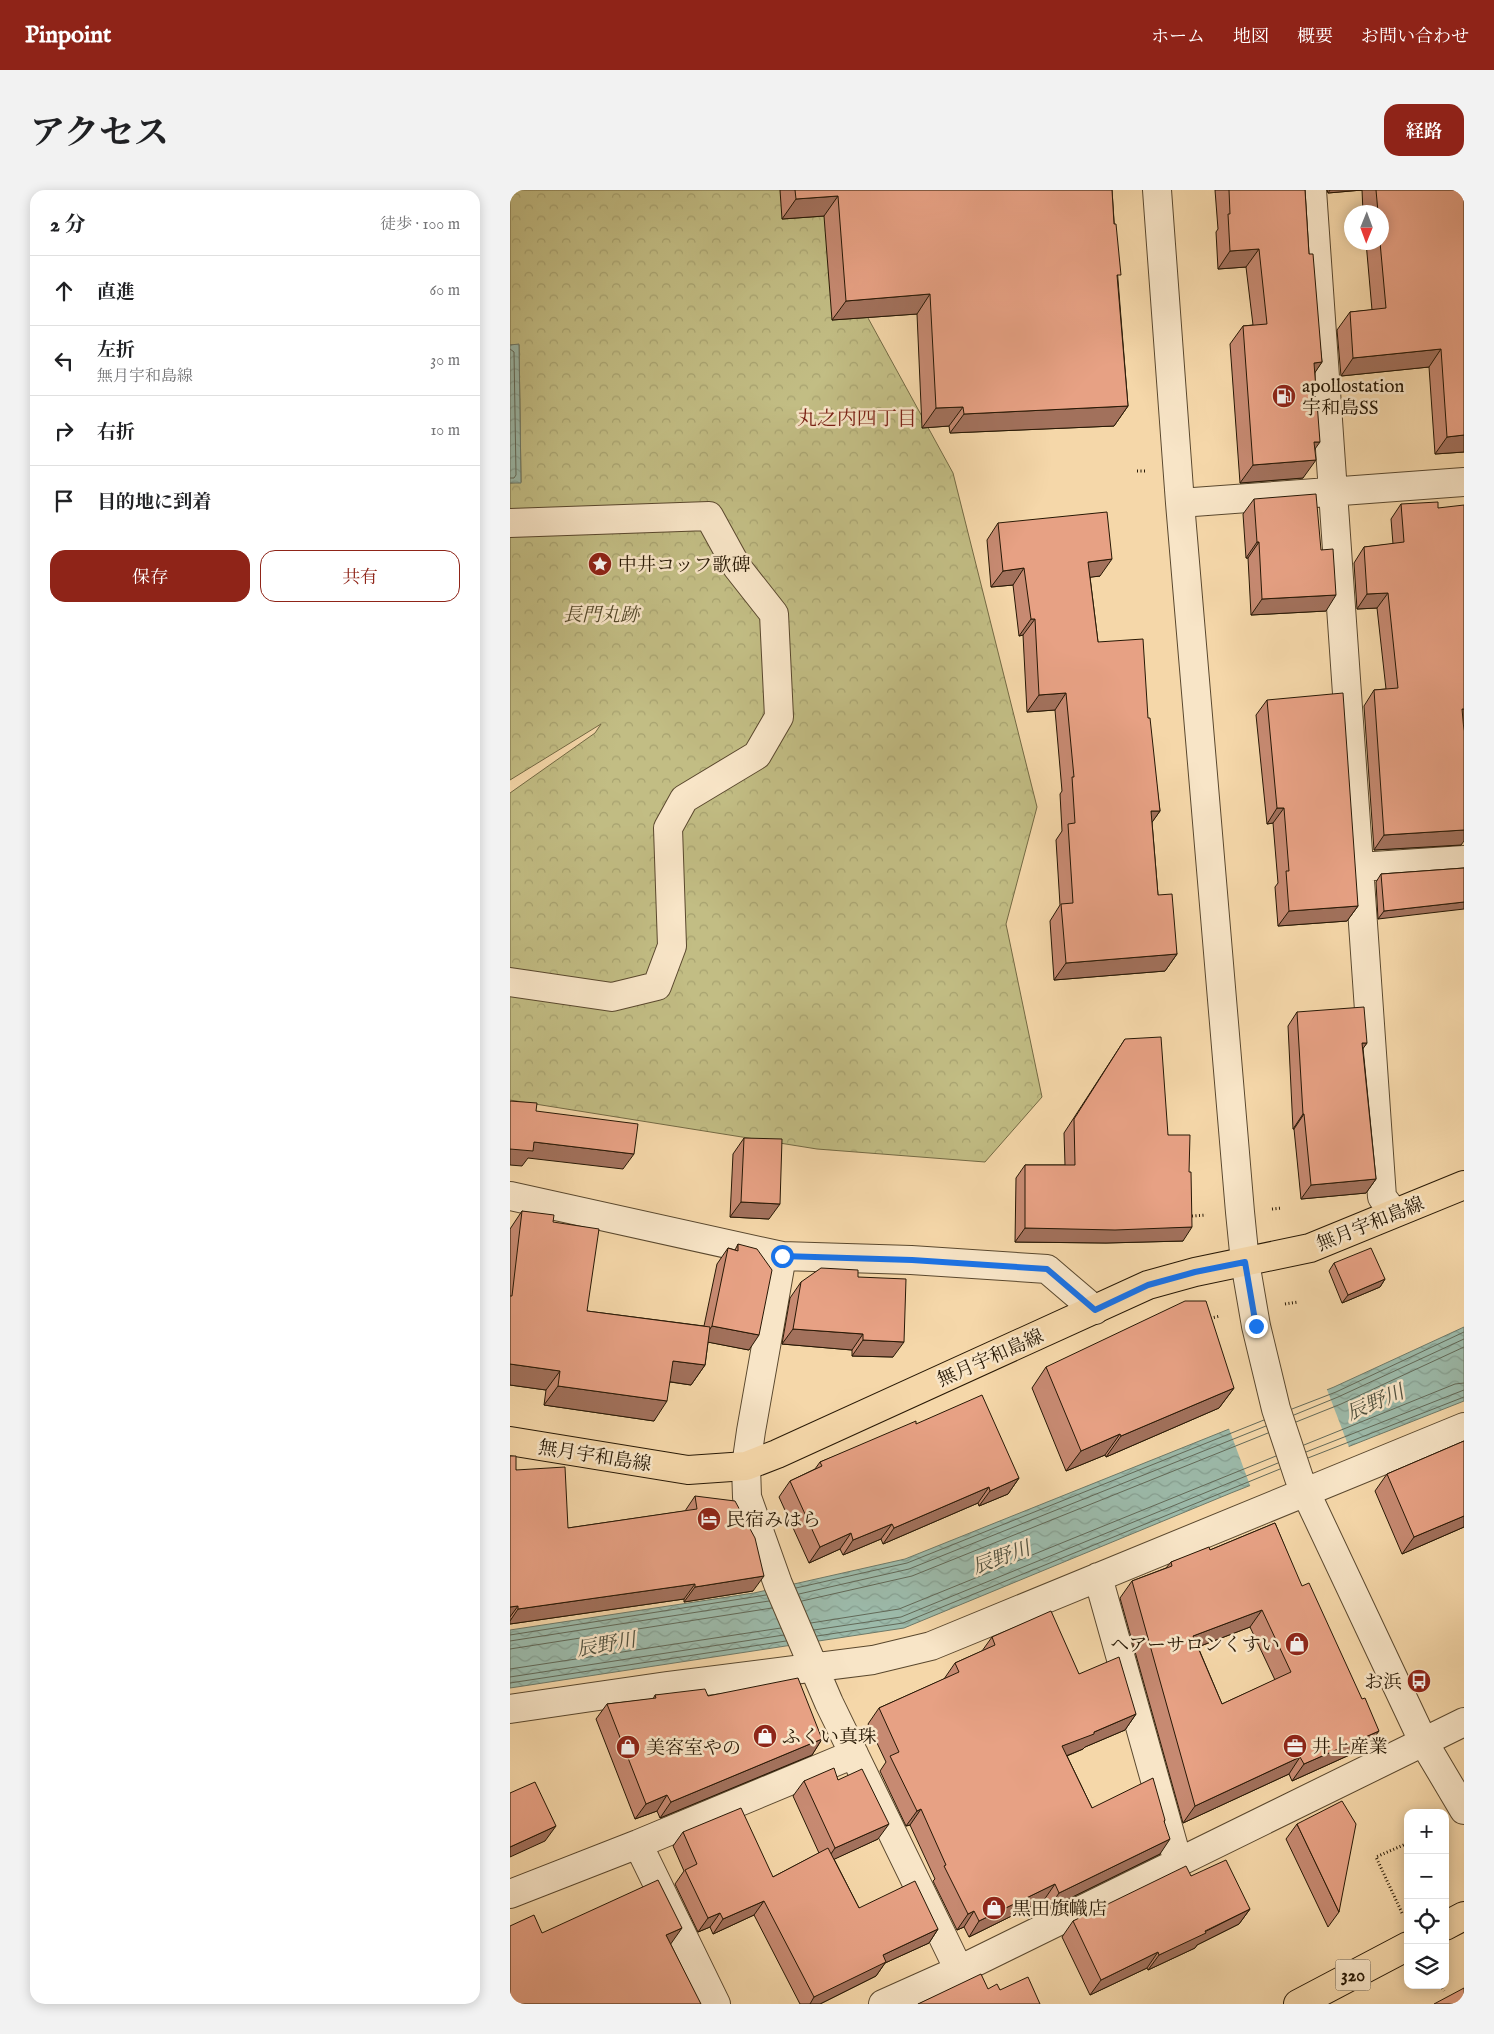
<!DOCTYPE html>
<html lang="ja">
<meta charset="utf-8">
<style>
:root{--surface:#fff;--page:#f2f2f2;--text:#202124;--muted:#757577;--line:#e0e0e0;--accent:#8f2418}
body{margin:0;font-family:"IM FELL English","Noto Serif JP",serif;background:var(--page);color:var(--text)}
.controls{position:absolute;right:15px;bottom:15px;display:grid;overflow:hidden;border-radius:10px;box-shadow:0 2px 12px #0003}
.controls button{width:45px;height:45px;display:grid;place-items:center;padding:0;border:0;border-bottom:1px solid var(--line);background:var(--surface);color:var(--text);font:25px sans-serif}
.compass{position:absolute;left:834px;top:15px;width:45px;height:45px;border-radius:50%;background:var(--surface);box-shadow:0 2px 12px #0003;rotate:181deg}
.stop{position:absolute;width:15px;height:15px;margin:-11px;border:4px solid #1a73e8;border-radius:50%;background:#fff}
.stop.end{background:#1a73e8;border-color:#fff;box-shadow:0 1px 5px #0008}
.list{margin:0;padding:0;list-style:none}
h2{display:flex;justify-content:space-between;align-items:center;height:65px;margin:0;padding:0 20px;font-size:21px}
h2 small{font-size:16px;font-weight:400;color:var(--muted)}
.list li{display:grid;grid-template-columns:32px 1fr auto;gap:15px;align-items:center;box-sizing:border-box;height:70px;padding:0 20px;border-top:1px solid var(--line)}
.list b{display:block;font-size:19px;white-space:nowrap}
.list p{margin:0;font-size:16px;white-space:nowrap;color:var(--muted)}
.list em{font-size:16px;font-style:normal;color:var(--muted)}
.actions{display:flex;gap:10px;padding:15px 20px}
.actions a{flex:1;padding:11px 0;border:1px solid var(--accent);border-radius:15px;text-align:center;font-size:18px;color:var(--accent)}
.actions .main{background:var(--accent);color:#fff}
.icon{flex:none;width:28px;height:28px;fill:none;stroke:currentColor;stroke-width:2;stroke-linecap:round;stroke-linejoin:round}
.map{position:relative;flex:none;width:954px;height:1814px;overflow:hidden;border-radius:15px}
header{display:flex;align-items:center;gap:30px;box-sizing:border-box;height:70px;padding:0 25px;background:var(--accent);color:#fff}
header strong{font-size:24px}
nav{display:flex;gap:28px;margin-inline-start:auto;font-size:18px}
.intro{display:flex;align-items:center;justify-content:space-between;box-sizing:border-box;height:120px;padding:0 30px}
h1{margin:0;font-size:35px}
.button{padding:12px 22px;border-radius:15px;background:var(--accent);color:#fff;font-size:18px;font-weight:700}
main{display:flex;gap:30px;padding:0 30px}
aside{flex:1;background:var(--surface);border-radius:15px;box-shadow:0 2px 12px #0003}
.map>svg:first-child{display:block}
</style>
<header>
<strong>Pinpoint</strong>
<nav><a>ホーム</a><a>地図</a><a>概要</a><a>お問い合わせ</a></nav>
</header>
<div class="intro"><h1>アクセス</h1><a class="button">経路</a></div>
<main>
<aside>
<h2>2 分<small>徒歩 · 100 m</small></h2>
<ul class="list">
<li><svg class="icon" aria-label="ahead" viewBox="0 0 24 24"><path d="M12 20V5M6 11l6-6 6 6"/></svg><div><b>直進</b></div><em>60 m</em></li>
<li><svg class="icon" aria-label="left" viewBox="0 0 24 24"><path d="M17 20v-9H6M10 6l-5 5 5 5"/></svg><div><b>左折</b><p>無月宇和島線</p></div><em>30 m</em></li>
<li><svg class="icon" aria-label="right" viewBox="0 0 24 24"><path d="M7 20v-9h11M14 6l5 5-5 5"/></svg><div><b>右折</b></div><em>10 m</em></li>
<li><svg class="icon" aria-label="arrive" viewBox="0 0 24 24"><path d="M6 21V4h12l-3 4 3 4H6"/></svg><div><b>目的地に到着</b></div></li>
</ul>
<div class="actions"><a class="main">保存</a><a>共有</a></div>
</aside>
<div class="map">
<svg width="954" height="1814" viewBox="0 0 954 1814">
<defs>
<pattern id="forest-crowns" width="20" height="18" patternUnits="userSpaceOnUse" patternTransform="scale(1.25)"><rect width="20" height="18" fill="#c2bd84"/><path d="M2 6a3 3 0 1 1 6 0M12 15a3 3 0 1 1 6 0" fill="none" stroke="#a7a270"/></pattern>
<pattern id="water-waves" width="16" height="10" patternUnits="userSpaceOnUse" patternTransform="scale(1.25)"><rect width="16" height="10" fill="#9cbaaa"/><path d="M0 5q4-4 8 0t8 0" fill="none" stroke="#869f91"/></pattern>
</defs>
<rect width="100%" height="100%" fill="#f5d7a9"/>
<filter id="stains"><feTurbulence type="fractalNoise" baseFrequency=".004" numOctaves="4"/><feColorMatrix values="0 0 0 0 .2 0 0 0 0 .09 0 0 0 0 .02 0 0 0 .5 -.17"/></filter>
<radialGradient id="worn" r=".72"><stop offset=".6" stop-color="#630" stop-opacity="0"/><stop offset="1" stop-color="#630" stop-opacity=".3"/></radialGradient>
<path fill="url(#forest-crowns)" stroke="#746a44" d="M0,0H308L324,66L443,283L527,617L496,734L532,907L475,972L307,959L0,910V603L85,543L91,534L0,590V293L11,292L9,155H0Z"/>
<path fill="url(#water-waves)" stroke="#6d7968" d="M9,154L11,293H0V155Z
M954,1137V1211L721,1303L394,1438L0,1498V1440L244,1403L395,1369L824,1197Z"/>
<path fill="#f5d7a9" d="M816,1197L840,1260L741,1298L718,1236Z"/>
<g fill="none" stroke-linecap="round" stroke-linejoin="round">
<path stroke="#626958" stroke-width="1" d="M0,159L4,162L6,285L4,288H0
M782,1219L826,1202L954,1142
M784,1225L828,1207L954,1149
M786,1232L831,1214L954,1157
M794,1255L945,1194L954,1193
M796,1262L954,1200
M798,1268L954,1207
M286,1398L397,1373L754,1230
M289,1404L399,1379L756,1236
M292,1411L402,1386L758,1243
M301,1433L389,1419L766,1266
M304,1440L391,1427L768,1273
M0,1445L256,1405
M307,1446L393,1433L770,1279
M0,1451L259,1411
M0,1459L262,1418
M0,1479L271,1438
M0,1487L274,1445
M0,1493L276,1451"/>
<g stroke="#5a482e" stroke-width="30">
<path id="minor" d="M647,0L670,313L730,1022L735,1072L746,1136L766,1219L789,1288L913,1551L954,1620
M802,0L872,1007L884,1023
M670,313L954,292
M0,333L199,326L227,377L264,424L269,527L247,565L174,609L158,638L162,756L147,796L102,807L0,792
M849,677L954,670
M0,1006L272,1066L401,1070L537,1079L585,1120
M272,1066L241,1241L236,1276L237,1307L268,1394L319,1513L449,1780
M588,1387L668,1672
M0,1519L157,1496L363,1470L421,1456L954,1237
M128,1654L206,1814
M0,1704L128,1654L344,1564
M373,1814L449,1780L954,1532"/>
</g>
<g stroke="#271805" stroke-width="30">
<path id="major" d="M0,1251L178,1280L236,1276L267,1264L638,1095L685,1082L800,1058L954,995"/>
</g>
<g stroke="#271805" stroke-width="30">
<path id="highway" d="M935,1736L954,1726
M788,1814L898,1756"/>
</g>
<path stroke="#271805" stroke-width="3" stroke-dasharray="1 2.5" stroke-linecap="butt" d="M627,281H635
M762,1019L772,1018
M682,1026L696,1025
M775,1114L788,1112
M697,1129L710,1126
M892,1723L866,1667L898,1653
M930,1795L934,1801"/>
<use href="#minor" stroke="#f8e5c7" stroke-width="28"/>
<use href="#major" stroke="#f5d7a9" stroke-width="28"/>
<use href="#highway" stroke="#f5d7a9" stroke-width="28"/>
</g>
<path fill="#c78a72" stroke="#271805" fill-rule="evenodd" d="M270,0H602L608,90L618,216L604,236L440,243L439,236L412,238L407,124L322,130L314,26L272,29Z
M705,0H795L799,64L812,172L805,182V259L793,288L730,293L720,154L733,136L743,135L736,77L708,79L706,42L708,39Z
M817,0H954V262L925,264L919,177L831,186L827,140L840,122L862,120L856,52H872V22H853L852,0L818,3Z
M744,309L816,421L741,425L738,368H736L733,324Z
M891,314L953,533L951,655L864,660L854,516L864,500L876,499L867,418L847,419L844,373L854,357L883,354L881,329Z
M488,333L590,386L580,387L588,452L638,528L650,621L642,632L648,705L667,764L655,781L544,790L540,731L550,715L546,650L552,641L550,604L552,601L545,520L517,522L513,445L509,446L503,395L481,397L477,350Z
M757,510L848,716L837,731L768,736L765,697L768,693L763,633L757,634L746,525Z
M954,678L868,729L866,692L871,684Z
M787,822L857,853L853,858L866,989L856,1003L791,1009L784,939H783L778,836Z
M615,849L658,945L673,1051L596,1053L505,1052L506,988L515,975H555L554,943Z
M234,948L259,1029L220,1027L223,964Z
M12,1021L43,1032L77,1121L194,1136L207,1074L218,1058L225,1060L228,1054L239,1160L198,1152L195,1175L181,1195L160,1192L144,1231L34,1215L36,1200L0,1195V1039Z
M824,1073L875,1089L870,1097L832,1113L819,1081Z
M348,1087L383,1167L342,1166V1160L272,1154L280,1108L291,1092Z
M536,1177L724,1198L709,1218L596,1267L595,1265L556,1281L522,1198Z
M406,1234L509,1288L498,1304L469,1316L468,1313L373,1354L371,1349L333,1365L330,1359L299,1373L269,1307L280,1291L305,1279L310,1272Z
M954,1251V1337L892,1364L865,1301L877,1284Z
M0,1266L6,1280L58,1338L175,1321L185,1306L243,1401L174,1412V1409L0,1434Z
M765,1333L857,1557L782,1591L779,1584L673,1633L610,1408L622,1391L656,1378L661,1372L700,1360ZM740,1437L765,1490L712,1514L688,1457Z
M482,1447L569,1484L626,1524L615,1540L575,1557L573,1559L557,1566L582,1618L655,1630L654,1632L650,1664L538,1719L534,1710L459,1747L454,1737L447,1740L423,1691L425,1689L400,1635L396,1636L370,1581L376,1572L358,1534L369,1518L434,1489L445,1473L472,1461Z
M145,1505L198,1506L312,1549L302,1565L150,1628L147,1621L125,1629L86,1529L97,1514L143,1509Z
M328,1590L368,1649L324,1669L349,1718L428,1739L419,1753L375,1773L366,1786L310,1814H290L244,1725L203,1744L200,1737L188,1742L165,1694L174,1681L163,1656L173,1642L263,1687L309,1663L283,1606L294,1591Z
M787,1634L829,1722L818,1737L776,1649Z
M681,1686L740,1719L729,1734L687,1755L685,1758L638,1780L637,1778L580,1805L552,1747L563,1731Z"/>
<path fill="#a2715c" stroke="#271805" d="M820,0H852L818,3Z
M328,6L314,26L272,29L286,9Z
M749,59L736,77L708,79L720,61Z
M420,104L407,124L322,130L336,111Z
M931,159L919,177L831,186L843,168Z
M812,172L800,190L804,173Z
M618,216L604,236L440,243L454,224Z
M453,217L439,236L412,238L426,218Z
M954,245V262L925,264L937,247Z
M804,252H810L797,270Z
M806,270L793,288L730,293L743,275Z
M747,352H749L738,368H736Z
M602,369L590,386L567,389L578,372Z
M514,378L503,395L481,397L493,381Z
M878,403L867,418L847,419L857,404Z
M826,405L816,421L741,425L752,409Z
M521,429H525L513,445L509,446Z
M556,503L545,520L517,522L529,505Z
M952,519H954V533L942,535Z
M767,618H774L763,633L757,634Z
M641,621H650L638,638Z
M954,640V651L951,655L864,660L874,645Z
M954,712V719L868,729L874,721Z
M848,716L837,731L768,736L779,721Z
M667,764L655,781L544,790L556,773Z
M852,853H857L847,867Z
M793,924H794L784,939H783Z
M24,952L124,964L113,979L18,968L12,976L0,975V959Z
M866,989L856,1003L791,1009L801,995Z
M231,1012L270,1014L259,1029L220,1027Z
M682,1037L673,1051L596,1053L505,1052L515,1038Z
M875,1089L870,1097L832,1113L838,1105Z
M202,1136L249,1145L239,1160L192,1151Z
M283,1139L353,1144L342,1160L272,1154Z
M353,1150L394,1152L383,1167L342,1166Z
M163,1171L195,1175L181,1195L149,1190Z
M0,1174L50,1181L36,1200L0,1195Z
M48,1196L157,1211L144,1231L34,1215Z
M724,1198L709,1218L596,1267L611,1246Z
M610,1244L595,1265L556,1281L571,1261Z
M509,1288L498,1304L469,1316L480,1301Z
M479,1297L468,1313L373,1354L384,1338Z
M954,1326V1337L892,1364L904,1347Z
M382,1334L371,1349L333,1365L343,1350Z
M341,1343L330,1359L299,1373L310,1357Z
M254,1386L243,1401L174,1412L185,1397Z
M185,1394L174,1409L0,1434V1431L8,1419Z
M8,1416L0,1427V1417Z
M752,1420L740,1437L672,1463L683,1446Z
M626,1524L615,1540L575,1557L573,1559L541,1572L552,1556Z
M869,1541L857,1557L782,1591L794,1574Z
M312,1549L302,1565L150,1628L161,1612Z
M790,1567L779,1584L673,1633L685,1616Z
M157,1605L147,1621L125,1629L136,1614Z
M411,1619L400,1635L396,1636L407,1621Z
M379,1634L368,1649L314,1674L325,1658Z
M46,1636L35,1651L0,1667V1657Z
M660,1649L650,1664L538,1719L549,1703Z
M545,1694L534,1710L459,1747L469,1731Z
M254,1711L244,1725L203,1744L213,1729Z
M740,1719L729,1734L687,1755L685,1758L638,1780L649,1765Z
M464,1721L454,1737L447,1740L458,1724Z
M210,1723L200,1737L188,1742L198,1728Z
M172,1738L160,1755L156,1745Z
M428,1739L419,1753L375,1773L366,1786L310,1814H300L304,1807L373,1765Z
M648,1762L637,1778L580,1805L591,1790Z"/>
<path fill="#e7a184" stroke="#271805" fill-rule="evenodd" d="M285,0H602L604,34H606L611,85H607L618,216L454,224L453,217L426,218L420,104L336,111L328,6L286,9Z
M719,0H795L799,64H803L812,172L804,173L810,252H804L806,270L743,275L733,136L757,134L749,59L720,61L718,24H720Z
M866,0H954V245L937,247L931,159L843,168L840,122L876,118L870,52H872V22H868Z
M806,304L811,360L823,359L826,405L752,409L749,352H747L744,309Z
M928,312V318L954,315V519H952L954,541V640L874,645L864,500L888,498L878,403L857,404L854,357L894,352L891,314Z
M597,322L602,369L578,372L588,452L633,449L638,528H640L650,621H641L648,705L662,704L667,764L556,773L551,714L563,713L558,634L565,633L562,587H564L556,503L529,505L525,429H521L514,378L493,381L488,333Z
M833,503L848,716L779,721L776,681H779L774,618H767L757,510Z
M954,678V712L874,721L871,684Z
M854,817L857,853H852L866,989L801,995L794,924H793L787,822Z
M651,847L658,945H680L679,982H681L682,1037L605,1040L515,1038V975H565L564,929L615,849Z
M0,911L27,913L26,921L128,934L124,964L24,952L23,961L0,959Z
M234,948L272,949L270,1014L231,1012Z
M12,1021L44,1025L43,1032L89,1039L77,1121L200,1137L195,1175L163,1171L157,1211L48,1196L50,1181L0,1174V1106H2Z
M228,1054L247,1059L262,1080L249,1145L202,1136L218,1058L228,1061Z
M861,1058L875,1089L838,1105L824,1073Z
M311,1078L348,1080V1087L396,1089L394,1152L353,1150V1144L283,1139L291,1092Z
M675,1111H696L724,1198L611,1246L610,1244L571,1261L536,1177Z
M472,1205L509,1288L480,1301L479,1297L384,1338L382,1334L343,1350L341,1343L310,1357L280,1291L312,1276L310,1272L406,1231V1234Z
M954,1251V1326L904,1347L877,1284Z
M0,1266H6V1280L55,1277L58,1338L187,1319L185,1306L225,1311L245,1348L254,1386L185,1397V1394L8,1419V1416L0,1417Z
M765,1333L792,1396L799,1393L852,1509L855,1508L869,1541L794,1574L790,1567L685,1616L622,1391L662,1376L661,1372L699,1357L700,1360ZM752,1420L781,1482L712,1514L683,1446Z
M541,1421L569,1484L609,1467L626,1524L584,1542V1544L552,1556L582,1618L643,1588L655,1630L654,1631L660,1649L549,1703L545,1694L469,1731L464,1721L458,1724L434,1676L436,1675L411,1619L407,1621L380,1566L389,1562L369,1518L449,1482L445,1473L485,1455L482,1447Z
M288,1488L312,1549L161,1612L157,1605L136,1614L97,1514L146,1508L145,1505L195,1499L198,1506Z
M324,1578L328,1590L352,1579L379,1634L325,1658L294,1591Z
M25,1592L46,1636L0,1657V1603Z
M832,1611L846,1634L829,1722L787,1634Z
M231,1618L263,1687L318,1658L349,1718L405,1691L428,1739L373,1765L376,1772L304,1807L254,1711L213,1729L210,1723L198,1728L175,1680L187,1674L173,1642Z
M716,1670L740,1719L695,1741L696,1743L649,1765L648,1762L591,1790L563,1731L676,1676L681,1686Z
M148,1690L172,1738L156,1745L191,1814H0V1736L24,1725L32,1743Z
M471,1784L478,1799L487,1794L490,1800L518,1787L530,1814H408Z
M954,1798V1814H924Z"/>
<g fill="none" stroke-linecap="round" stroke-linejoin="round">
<path stroke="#1a73e8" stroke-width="6" d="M272,1066L402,1070L537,1079L585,1120L638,1095L685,1082L735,1072L746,1136"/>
</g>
<defs>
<g id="fuel-disc" transform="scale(1.25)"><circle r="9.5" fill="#8f2418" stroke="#f8e5c7"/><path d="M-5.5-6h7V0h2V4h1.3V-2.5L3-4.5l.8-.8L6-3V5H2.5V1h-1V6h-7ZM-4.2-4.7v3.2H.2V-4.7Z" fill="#fff"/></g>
<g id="sight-disc" transform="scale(1.25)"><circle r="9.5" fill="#8f2418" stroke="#f8e5c7"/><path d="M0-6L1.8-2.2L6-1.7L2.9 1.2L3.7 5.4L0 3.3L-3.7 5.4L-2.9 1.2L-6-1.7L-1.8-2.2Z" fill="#fff"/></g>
<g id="hotel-disc" transform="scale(1.25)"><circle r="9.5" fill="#8f2418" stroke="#f8e5c7"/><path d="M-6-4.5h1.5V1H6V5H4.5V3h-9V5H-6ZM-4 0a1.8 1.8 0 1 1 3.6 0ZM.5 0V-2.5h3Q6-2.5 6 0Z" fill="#fff"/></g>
<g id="shop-disc" transform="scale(1.25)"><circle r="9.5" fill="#8f2418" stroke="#f8e5c7"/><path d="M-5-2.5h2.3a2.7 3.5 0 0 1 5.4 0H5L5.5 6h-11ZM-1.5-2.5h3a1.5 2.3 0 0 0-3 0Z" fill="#fff"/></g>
<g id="bus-disc" transform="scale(1.25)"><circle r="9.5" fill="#8f2418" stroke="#f8e5c7"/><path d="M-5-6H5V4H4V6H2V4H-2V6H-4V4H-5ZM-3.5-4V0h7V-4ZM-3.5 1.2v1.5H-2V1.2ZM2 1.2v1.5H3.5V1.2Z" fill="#fff"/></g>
<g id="office-disc" transform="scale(1.25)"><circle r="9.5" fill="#8f2418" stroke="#f8e5c7"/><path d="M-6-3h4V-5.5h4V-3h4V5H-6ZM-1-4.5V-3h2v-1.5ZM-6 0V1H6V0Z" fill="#fff"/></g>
</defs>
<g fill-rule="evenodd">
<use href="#fuel-disc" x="774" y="206"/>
<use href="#sight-disc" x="90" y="374"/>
<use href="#hotel-disc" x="199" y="1329"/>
<use href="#shop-disc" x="787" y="1454"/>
<use href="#bus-disc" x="909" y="1491"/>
<use href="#shop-disc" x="255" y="1546"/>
<use href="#office-disc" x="785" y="1556"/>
<use href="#shop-disc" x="118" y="1557"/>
<use href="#shop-disc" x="484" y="1718"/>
</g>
<g text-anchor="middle" stroke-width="5" stroke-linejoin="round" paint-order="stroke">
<rect fill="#f8e5c7" stroke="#66563f" stroke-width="1" x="825.5" y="1769.5" width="35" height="31" rx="4"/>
<g font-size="18" font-weight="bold" fill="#271805">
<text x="843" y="1791">320</text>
</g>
<g font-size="19" fill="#271805" stroke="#f8e5c7" text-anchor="start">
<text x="792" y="202">apollostation<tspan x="792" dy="22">宇和島SS</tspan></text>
<text x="108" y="381">中井コッフ歌碑</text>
<text x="216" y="1336">民宿みはら</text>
<text x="770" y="1461" text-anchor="end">ヘアーサロンくすい</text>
<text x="892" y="1498" text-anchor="end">お浜</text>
<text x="272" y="1553">ふくい真珠</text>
<text x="802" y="1563">井上産業</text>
<text x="136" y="1564">美容室やの</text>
<text x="502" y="1725">黒田旗幟店</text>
</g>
<g font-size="19" font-style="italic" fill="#564a2b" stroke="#f8e5c7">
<text x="91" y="431">長門丸跡</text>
</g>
<g font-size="19" fill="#271805" stroke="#f8e5c7">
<text transform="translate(860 1033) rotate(-22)" y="7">無月宇和島線</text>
<text transform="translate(480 1167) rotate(-24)" y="7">無月宇和島線</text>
<text transform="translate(85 1265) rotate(9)" y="7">無月宇和島線</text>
</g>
<g font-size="20" fill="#7a1f14" stroke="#f8e5c7">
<text x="347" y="235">丸之内四丁目</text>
</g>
<g font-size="20" font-style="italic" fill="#50513f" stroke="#f8e5c7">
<text transform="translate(865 1212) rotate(-23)" y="7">辰野川</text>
<text transform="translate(491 1367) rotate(-20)" y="7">辰野川</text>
<text transform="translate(96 1454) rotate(-10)" y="7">辰野川</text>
</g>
</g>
<rect width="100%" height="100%" filter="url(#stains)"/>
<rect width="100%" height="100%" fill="url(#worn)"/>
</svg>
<div class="controls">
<button>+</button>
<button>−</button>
<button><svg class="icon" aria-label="locate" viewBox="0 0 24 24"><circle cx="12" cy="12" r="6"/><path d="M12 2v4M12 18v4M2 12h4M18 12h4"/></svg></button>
<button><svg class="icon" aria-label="layers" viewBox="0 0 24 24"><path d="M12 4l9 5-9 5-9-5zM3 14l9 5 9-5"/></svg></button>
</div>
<svg class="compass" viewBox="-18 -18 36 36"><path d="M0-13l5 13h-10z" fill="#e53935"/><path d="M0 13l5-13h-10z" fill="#757577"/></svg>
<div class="stop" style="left:272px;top:1066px"></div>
<div class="stop end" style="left:746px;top:1136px"></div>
</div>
</main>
